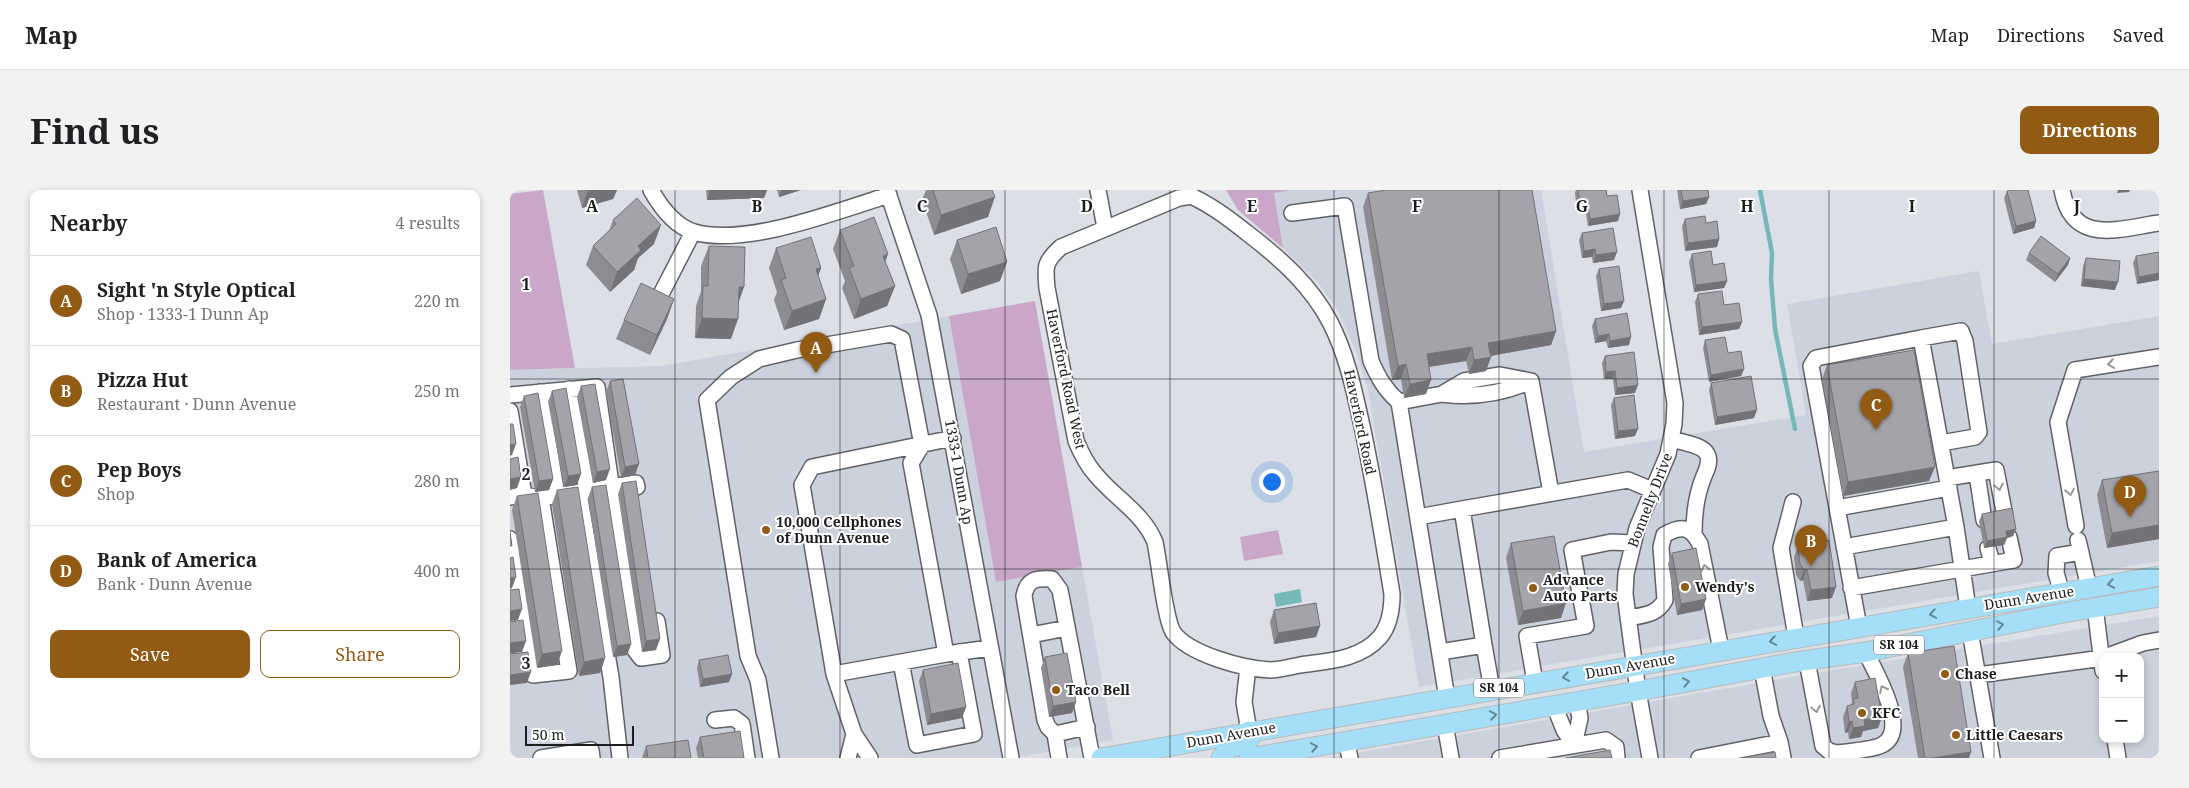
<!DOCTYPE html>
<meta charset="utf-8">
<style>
:root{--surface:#fff;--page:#f2f2f2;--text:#202124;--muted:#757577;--line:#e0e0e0;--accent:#925b13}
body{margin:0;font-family:"Noto Serif",serif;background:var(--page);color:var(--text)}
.controls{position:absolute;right:15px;bottom:15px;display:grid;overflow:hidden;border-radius:10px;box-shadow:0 2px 8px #0003}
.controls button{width:45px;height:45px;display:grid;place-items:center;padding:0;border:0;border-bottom:1px solid var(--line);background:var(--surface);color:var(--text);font:25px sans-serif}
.scale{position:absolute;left:15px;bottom:12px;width:109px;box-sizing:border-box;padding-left:5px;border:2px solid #1c1d1f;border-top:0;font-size:14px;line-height:18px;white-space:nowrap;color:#1c1d1f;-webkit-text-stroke:4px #fff;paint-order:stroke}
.you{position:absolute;left:761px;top:291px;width:18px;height:18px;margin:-12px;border:4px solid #fff;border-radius:50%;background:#1a73e8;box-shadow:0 0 0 8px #1a73e833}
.badge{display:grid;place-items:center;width:32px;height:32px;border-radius:50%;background:var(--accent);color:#fff;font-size:16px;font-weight:700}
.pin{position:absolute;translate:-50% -41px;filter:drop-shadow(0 1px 2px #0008)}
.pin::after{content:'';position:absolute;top:26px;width:18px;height:15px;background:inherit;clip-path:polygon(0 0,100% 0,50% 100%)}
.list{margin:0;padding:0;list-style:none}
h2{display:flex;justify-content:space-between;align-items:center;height:65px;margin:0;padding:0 20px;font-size:21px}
h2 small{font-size:16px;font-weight:400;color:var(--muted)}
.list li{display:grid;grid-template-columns:32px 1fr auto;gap:15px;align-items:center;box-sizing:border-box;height:90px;padding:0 20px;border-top:1px solid var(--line)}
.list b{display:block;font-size:19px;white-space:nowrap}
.list p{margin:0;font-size:16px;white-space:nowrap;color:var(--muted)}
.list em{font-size:16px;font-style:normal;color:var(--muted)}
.actions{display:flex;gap:10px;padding:15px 20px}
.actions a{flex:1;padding:11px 0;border:1px solid var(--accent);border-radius:10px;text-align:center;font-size:18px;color:var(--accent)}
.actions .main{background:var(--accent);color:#fff}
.map{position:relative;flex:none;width:1649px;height:568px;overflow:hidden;border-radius:10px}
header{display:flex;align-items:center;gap:30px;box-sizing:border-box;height:70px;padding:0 25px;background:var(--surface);border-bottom:1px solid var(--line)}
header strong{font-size:24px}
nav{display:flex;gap:28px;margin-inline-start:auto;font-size:18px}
.intro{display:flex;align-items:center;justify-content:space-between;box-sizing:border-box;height:120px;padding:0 30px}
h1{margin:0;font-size:35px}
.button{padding:12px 22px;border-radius:10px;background:var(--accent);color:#fff;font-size:18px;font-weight:700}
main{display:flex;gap:30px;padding:0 30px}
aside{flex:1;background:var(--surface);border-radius:10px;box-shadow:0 2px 8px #0003}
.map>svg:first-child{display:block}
</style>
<header>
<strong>Map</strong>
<nav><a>Map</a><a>Directions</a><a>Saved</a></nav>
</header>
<div class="intro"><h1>Find us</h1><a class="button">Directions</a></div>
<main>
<aside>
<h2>Nearby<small>4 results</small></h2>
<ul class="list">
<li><span class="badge">A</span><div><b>Sight 'n Style Optical</b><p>Shop · 1333-1 Dunn Ap</p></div><em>220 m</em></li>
<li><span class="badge">B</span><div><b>Pizza Hut</b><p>Restaurant · Dunn Avenue</p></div><em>250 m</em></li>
<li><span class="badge">C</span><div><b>Pep Boys</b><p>Shop</p></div><em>280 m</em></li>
<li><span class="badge">D</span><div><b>Bank of America</b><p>Bank · Dunn Avenue</p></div><em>400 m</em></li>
</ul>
<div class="actions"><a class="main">Save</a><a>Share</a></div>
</aside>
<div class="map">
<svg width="1649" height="568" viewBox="0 0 1649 568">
<rect width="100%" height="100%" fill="#dcdfe5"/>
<path fill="#cbd2de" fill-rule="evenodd" d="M782,0H1031L1074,262L1296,225L1277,114L1469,81L1482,154L1649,126V371L909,497L858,200L846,161L827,119L806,90L773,58L764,3Z
M439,126L486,392L572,377L603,550L503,568H0V180L151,176Z
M1649,426V568H818L1270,489ZM1593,467H1630V549H1593Z"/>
<path fill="#caa7c9" d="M33,0L65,178L0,180V4Z
M716,0H782L764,3L773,58L728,20Z
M525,111L572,377L486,392L439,126Z
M768,340L773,364L734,371L730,347Z"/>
<path fill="#74b9b8" d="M790,399L792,412L766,417L764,404Z"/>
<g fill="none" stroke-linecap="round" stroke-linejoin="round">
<path stroke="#74b9b8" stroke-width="4.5" d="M1250,0L1262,63L1261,89L1265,139L1285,239"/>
<g stroke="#5f6267" stroke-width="18">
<path id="minor" d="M141,0C150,16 165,36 184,42C236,57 327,21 379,5
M377,0L419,125L501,568
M588,0L595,38
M1130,0L1165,213L1164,234L1158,264L1127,338L1116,384L1115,404L1128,501L1140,568
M1552,0C1562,56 1608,39 1649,33
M681,6C703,16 722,31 741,46C772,70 801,96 820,132C837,165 844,200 852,236C864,292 873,348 882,404C882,418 880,435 870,447C850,470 818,471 790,475C780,477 769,480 760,480C734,479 678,464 663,442C655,429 649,371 645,352C633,323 606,309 586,285C577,275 571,263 566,251L537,98C535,77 534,72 551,57L669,8Z
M782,23L835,16L861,171C868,187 875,200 889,212L937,508
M149,108L183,42
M59,199L77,301
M30,202L47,306
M932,204C963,208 992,204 1021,191
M0,205L87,197L125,460L131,468L152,465L147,431
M889,212L932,204L954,191L990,185L1021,191L1041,303
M0,221L14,305
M1162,249C1171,252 1193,255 1197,264C1201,271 1197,279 1194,286C1186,305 1184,323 1184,343
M1431,253L1465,247L1469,242L1455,151L1451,141L1411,148L1446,337L1458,418
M1467,284L1474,330
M1437,288L1486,280L1495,326
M69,303L101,487L110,568
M0,307L14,305L31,308L126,293L127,297
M1283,312L1271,358L1286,447
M1327,318L1439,298
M908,327L952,319
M1566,336L1548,232L1565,180L1649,167
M0,349L19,468L0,471
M1568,350L1579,398
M1334,357L1446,337
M1478,358L1482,373
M1341,398L1504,370L1499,347
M1552,403L1546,383L1547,366L1571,362
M1585,417L1593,481
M1118,428C1134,425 1147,425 1155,410L1151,357L1154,345C1171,335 1180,336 1190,354L1211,460
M1349,437L1301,176L1306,168L1411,148
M1460,441L1482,568
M521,445L557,438
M974,455L982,500
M930,462L974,455L952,319L1118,290L1142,300
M1595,467L1633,453L1649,450
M19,468L23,485L59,481L31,308
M1297,471L1313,556L1319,561L1326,563C1336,562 1365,559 1372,555C1401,540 1364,481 1356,462
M391,472L407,555L464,544L449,462
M738,477L734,512L739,541
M1252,478L1261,526L1270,552
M324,484L436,464L480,458
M1468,485L1593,468
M1025,492L1017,446L1076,436L1062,360L1101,352L1122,353
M1044,515L1054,540L1064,555L1070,528L1067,511
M205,530L224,528L232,534L237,568
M935,534L941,568
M545,544L577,537
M1605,549L1608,568
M836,551L840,568
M31,568L81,560L82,568
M261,568L248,490L238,466L197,210L221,187L249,169L287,160L381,144L392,149L412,255L401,273L436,464
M338,568L344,544
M360,568L344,544L324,484L292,295L302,277L443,248
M549,568L545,544L538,537L535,530L514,406C517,389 526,388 542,389L550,400L582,568
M990,568L1096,550L1106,557L1107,568
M1189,568L1270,552L1273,568"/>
</g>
<g stroke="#bbbbbc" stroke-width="21">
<path id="major" d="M591,568L1649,386
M711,568L720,558L737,553L740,548L739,541
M739,568L1128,501L1285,472L1356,462L1553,423L1649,407"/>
</g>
<use href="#minor" stroke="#fff" stroke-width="15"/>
<use href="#major" stroke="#a4dff7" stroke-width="19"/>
</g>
<path fill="#8d8c91" d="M67,0H107L103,9L72,18Z
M196,0H257L254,8L197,10Z
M267,0H291L269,7Z
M416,0H482L478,27L424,45L412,10Z
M1066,0H1096L1097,6L1110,24L1108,31L1078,36L1075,19L1067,21L1065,3Z
M1167,0H1198L1199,7L1196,14L1170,19Z
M1497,1L1526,31L1524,38L1503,44L1494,8Z
M858,3L1046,141L1041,155L981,166L976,181L959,184L956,171L919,177L916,204L894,208L891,189L882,190L853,17Z
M1175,29L1196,33L1209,49L1207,57L1175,61L1172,36Z
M103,30L144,54L128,68L124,80L100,102L76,75L83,56L99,41Z
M330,40L375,72L385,96L377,116L344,129L332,98L335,91L323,59Z
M1072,43L1104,70L1083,73L1082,67L1072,68L1069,50Z
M447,50L490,91L451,104L440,69Z
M199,56L221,149L185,148L186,116L191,101V76Z
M266,58L311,78L308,86L316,109L309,129L274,140L264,110L267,102L259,78Z
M1649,62V90L1627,94L1623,73L1626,66Z
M1519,63L1560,68L1558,75L1545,92L1516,70Z
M1182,64L1203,75L1217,91L1214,98L1184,102L1179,72Z
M1576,68L1605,100L1571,96L1573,76Z
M1089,79L1111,118L1091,121L1086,86Z
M1188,104L1214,115L1232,132L1229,139L1189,145L1185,112Z
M164,109L157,129L140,165L106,149L114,130Z
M1085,129L1119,155L1098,158L1096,151L1085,153L1082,136Z
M1195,150L1218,163L1234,179L1231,186L1199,192L1193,158Z
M1095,166L1125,203L1105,205L1103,189H1094L1092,173Z
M1317,175L1419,291L1333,306L1312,189Z
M100,191L125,285L111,288L96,202Z
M1201,193L1244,228L1205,235L1199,200Z
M71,196L96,290L83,293L67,207Z
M42,201L67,295L54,297L38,212Z
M14,206L43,289L39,300L25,302L10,217Z
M1104,208L1125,246L1105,249L1101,215Z
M1649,281V349L1597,358L1587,305L1592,290Z
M112,293L146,460L132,462L108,304Z
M82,297L121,454L117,465L103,467L78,308Z
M47,300L95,468L90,483L69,486L42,314Z
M7,306L47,475L27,478L2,320Z
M1472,324L1506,339L1503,346L1497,348L1494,355L1474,358L1469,331Z
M1299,347L1310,352L1322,408L1297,411L1293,390L1290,391L1286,385L1284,367L1288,356L1296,354Z
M1001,353L1051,428L1008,435L996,368Z
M1162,363L1196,409L1192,420L1167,425L1158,374Z
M764,420L810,436L806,447L764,454L760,432Z
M1398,463L1459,568H1408L1393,477Z
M535,467L566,512L562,523L539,527L531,478Z
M189,470L222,484L219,492L190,497L187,478Z
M413,480L456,517L452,528L417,535L409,491Z
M1345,492L1372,527L1368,538L1353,541L1351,547L1339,549L1338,542L1335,543L1333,527L1337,516L1341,515L1342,512L1341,503Z
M190,547L234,568H188L186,558Z
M136,556L181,568H132Z"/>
<path fill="#737276" d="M78,0H107L103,9L72,18Z
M200,0H257L254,8L197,10Z
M271,0H291L269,7Z
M1608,0H1620L1619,2L1607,3Z
M485,7L478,27L424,45L431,25Z
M1199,7L1196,14L1170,19L1173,11Z
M1077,12L1075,19L1067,21L1070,13Z
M1110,24L1108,31L1078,36L1080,29Z
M1526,31L1524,38L1503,44L1506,36Z
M151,35L144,54L128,68L124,80L100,102L107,82L128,56Z
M1209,49L1207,57L1175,61L1178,53Z
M1085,59L1082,67L1072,68L1074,61Z
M1107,62L1104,70L1083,73L1086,65Z
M378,64L371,84L373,66Z
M1560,68L1558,75L1545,92L1548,84Z
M497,72L490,91L451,104L458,84Z
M311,78L304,97L306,79Z
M1649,83V90L1627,94L1629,87Z
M1574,89L1608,92L1605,100L1571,96Z
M1217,91L1214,98L1184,102L1186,95Z
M385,96L377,116L344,129L351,109Z
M229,97H234L227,117Z
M164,109L157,129L140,165L147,145Z
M316,109L309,129L274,140L282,121Z
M1114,111L1111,118L1091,121L1094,114Z
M192,128L228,129L221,149L185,148Z
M1232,132L1229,139L1189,145L1192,137Z
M1046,141L1041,155L973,167L978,153Z
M1099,144L1096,151L1085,153L1088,146Z
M1121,147L1119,155L1098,158L1100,151Z
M962,157L956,171L911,178L917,164Z
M981,167L976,181L959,184L964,170Z
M896,174L891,189L882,190L888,176Z
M1234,179L1231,186L1199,192L1201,185Z
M1105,181L1103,189H1094L1096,182Z
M921,190L916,204L894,208L900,194Z
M1128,195L1125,203L1105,205L1107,198Z
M1247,220L1244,228L1205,235L1207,227Z
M1128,239L1125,246L1105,249L1108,241Z
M6,254L2,265L0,266V255Z
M129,274L125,285L111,288L115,277Z
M1425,277L1419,291L1333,306L1338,292Z
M100,279L96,290L83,293L87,282Z
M71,284L67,295L54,297L58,286Z
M11,287L7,298L0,300V289Z
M43,289L39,300L25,302L29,291Z
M1649,335V349L1597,358L1602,343Z
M1506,339L1503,346L1497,348L1494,355L1474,358L1477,351L1496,341Z
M1297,379L1293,390L1290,391L1294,380Z
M6,387L2,398L0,399V388Z
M1326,397L1322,408L1297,411L1301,400Z
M1196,409L1192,420L1167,425L1171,414Z
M1056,413L1051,428L1008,435L1013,421Z
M12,419L8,430L0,431V421Z
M810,436L806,447L764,454L768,443Z
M150,449L146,460L132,462L136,451Z
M16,451L12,462L0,463V453Z
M121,454L117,465L103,467L107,456Z
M52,461L47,475L27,478L32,464Z
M95,468L90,483L69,486L74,472Z
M21,482L17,493L0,495V485Z
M222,484L219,492L190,497L193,489Z
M566,512L562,523L539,527L543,516Z
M456,517L452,528L417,535L421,524Z
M1372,527L1368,538L1353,541L1351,547L1339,549L1343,538L1354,530Z
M1342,531L1338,542L1335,543L1339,532Z
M1461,562L1459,568H1422Z"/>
<path fill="#a4a3a9" stroke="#737276" d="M423,0H482L485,7L431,25Z
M876,0H1022L1046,141L978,153L981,167L964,170L962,157L917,164L921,190L900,194L896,174L888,176L858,3Z
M1068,0H1096L1097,6L1107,5L1110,24L1080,29L1077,12L1070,13Z
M1171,0H1198L1199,7L1173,11Z
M1500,0H1518L1526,31L1506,36L1497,1Z
M127,8L151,35L128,56L131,60L107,82L83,56L106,34L103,30Z
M1195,26L1196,33L1207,31L1209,49L1178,53L1175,29Z
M364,27L378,64L373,66L385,96L351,109L339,78L344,76L330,40Z
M486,37L497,72L458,84L447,50Z
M1103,38L1107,62L1086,65L1085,59L1074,61L1072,43Z
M1531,46L1560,68L1548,84L1519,63Z
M301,47L311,78L306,79L316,109L282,121L271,90L276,88L266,58Z
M199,56L235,57L234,97H229L228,129L192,128L193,96H198Z
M1201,61L1203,75L1214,73L1217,91L1186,95L1182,64Z
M1649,62V83L1629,87L1626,66Z
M1576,68L1610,71L1608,92L1574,89Z
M1109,76L1114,111L1094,114L1089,79Z
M131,93L164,109L147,145L114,130Z
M1212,101L1214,115L1229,113L1232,132L1192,137L1188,104Z
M1117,123L1121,147L1100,151L1099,144L1088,146L1085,129Z
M1215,147L1218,163L1231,161L1234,179L1201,185L1195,150Z
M1404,160L1425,277L1338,292L1317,175Z
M1124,162L1128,195L1107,198L1105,181L1096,182L1095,166Z
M1241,186L1247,220L1207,227L1201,193Z
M113,189L129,274L115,277L100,191Z
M85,194L100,279L87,282L71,196Z
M56,198L71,284L58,286L42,201Z
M28,203L43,289L29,291L14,206Z
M1124,205L1128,239L1108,241L1104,208Z
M0,234H3L6,254L0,255Z
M8,267L11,287L0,289V269Z
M1649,281V335L1602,343L1592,290Z
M126,291L150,449L136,451L112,293Z
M96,295L121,454L107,456L82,297Z
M68,297L95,468L74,472L47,300Z
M28,303L52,461L32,464L7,306Z
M1502,318L1506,339L1496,341L1497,347L1477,351L1472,324Z
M0,342L2,356H0Z
M1309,345L1310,352L1319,350L1326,397L1301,400L1297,379L1294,380L1290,374L1288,356L1300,354L1299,347Z
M1044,346L1056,413L1013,421L1001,353Z
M1186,358L1196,409L1171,414L1162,363Z
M3,367L6,387L0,388V368Z
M9,399L12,419L0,421V400Z
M806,413L810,436L768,443L764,420Z
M13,430L16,451L0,453V432Z
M1444,456L1461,562L1422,568H1415L1398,463Z
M18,462L21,482L0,485V464Z
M557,463L566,512L543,516L535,467Z
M218,465L222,484L193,489L189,470Z
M448,473L456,517L421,524L413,480Z
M1365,488L1372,527L1354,530L1355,536L1343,538L1342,531L1339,532L1337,516L1344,514L1343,509L1348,508L1345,492Z
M230,541L234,568H194L190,547Z
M178,550L181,568H138L136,556Z
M1100,560L1102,568H1056Z
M1265,562L1266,568H1230Z"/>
<defs><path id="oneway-chevron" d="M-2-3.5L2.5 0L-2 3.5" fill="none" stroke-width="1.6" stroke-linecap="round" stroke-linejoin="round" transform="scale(1.25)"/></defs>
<g stroke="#99999a">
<use href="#oneway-chevron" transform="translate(1601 174) rotate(172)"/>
<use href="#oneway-chevron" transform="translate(1489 297) rotate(78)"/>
<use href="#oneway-chevron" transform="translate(1560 302) rotate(80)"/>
<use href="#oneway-chevron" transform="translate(1195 378) rotate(-103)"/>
<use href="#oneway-chevron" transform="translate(1373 499) rotate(-117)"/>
<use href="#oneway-chevron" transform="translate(1306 519) rotate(79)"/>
</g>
<g stroke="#678896">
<use href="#oneway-chevron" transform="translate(1601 394) rotate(170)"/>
<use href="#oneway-chevron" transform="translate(1423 424) rotate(170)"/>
<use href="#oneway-chevron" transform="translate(1490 435) rotate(-11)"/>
<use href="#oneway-chevron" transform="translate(1263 451) rotate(170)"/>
<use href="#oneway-chevron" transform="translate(1056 487) rotate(170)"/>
<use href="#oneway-chevron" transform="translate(1176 492) rotate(-11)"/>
<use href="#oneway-chevron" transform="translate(983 525) rotate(-10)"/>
<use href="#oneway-chevron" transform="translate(804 557) rotate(-10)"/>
</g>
<path fill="none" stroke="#1c1d1f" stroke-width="1" stroke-opacity="0.55" d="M165,0V568M330,0V568M495,0V568M660,0V568M824,0V568M989,0V568M1154,0V568M1319,0V568M1484,0V568M0,189H1649M0,379H1649"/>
<g fill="#925b13" stroke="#fff" stroke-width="2">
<circle cx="256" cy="340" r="5"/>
<circle cx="1175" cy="397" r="5"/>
<circle cx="1023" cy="398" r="5"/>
<circle cx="1435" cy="484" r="5"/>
<circle cx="546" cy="500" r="5"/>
<circle cx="1352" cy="523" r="5"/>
<circle cx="1446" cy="545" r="5"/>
</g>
<g text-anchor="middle" stroke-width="4" stroke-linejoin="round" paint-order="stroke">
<g fill="#fff" stroke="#606162" stroke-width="1">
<rect x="1364" y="445.5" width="50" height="19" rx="4"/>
<rect x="964" y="488.5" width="50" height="19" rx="4"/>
</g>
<g font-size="12" font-weight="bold" fill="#1c1d1f">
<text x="1389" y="459">SR 104</text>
<text x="989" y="502">SR 104</text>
</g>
<g font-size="14" fill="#1c1d1f" stroke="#fff">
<text transform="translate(556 189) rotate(78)" y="5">Haverford Road West</text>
<text transform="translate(850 232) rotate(78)" y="5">Haverford Road</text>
<text transform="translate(449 282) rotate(80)" y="5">1333-1 Dunn Ap</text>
<text transform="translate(1140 310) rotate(-69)" y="5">Bonnelly Drive</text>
<text transform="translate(1519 408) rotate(-9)" y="5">Dunn Avenue</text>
<text transform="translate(1120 476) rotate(-10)" y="5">Dunn Avenue</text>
<text transform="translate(721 545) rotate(-10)" y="5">Dunn Avenue</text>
</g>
<g font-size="14" font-weight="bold" fill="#1c1d1f" stroke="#fff" text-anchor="start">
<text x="266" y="337">10,000 Cellphones<tspan x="266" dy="16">of Dunn Avenue</tspan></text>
<text x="1033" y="395">Advance<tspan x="1033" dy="16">Auto Parts</tspan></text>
<text x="1185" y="402">Wendy's</text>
<text x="1445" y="489">Chase</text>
<text x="556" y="505">Taco Bell</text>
<text x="1362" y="528">KFC</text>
<text x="1456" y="550">Little Caesars</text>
</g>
</g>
<g font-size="16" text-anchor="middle" font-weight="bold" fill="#1c1d1f" stroke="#fff" stroke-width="4" stroke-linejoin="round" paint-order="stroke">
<text x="82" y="22">A</text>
<text x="247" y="22">B</text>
<text x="412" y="22">C</text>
<text x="577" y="22">D</text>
<text x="742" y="22">E</text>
<text x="907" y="22">F</text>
<text x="1072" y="22">G</text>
<text x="1237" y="22">H</text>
<text x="1402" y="22">I</text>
<text x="1567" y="22">J</text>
<text x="16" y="100">1</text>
<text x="16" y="290">2</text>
<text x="16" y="479">3</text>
</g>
</svg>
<div class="controls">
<button>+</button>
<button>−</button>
</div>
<div class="scale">50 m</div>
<div class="you"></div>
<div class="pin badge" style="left:306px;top:183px">A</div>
<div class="pin badge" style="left:1301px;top:376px">B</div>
<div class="pin badge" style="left:1366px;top:240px">C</div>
<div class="pin badge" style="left:1620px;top:327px">D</div>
</div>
</main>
